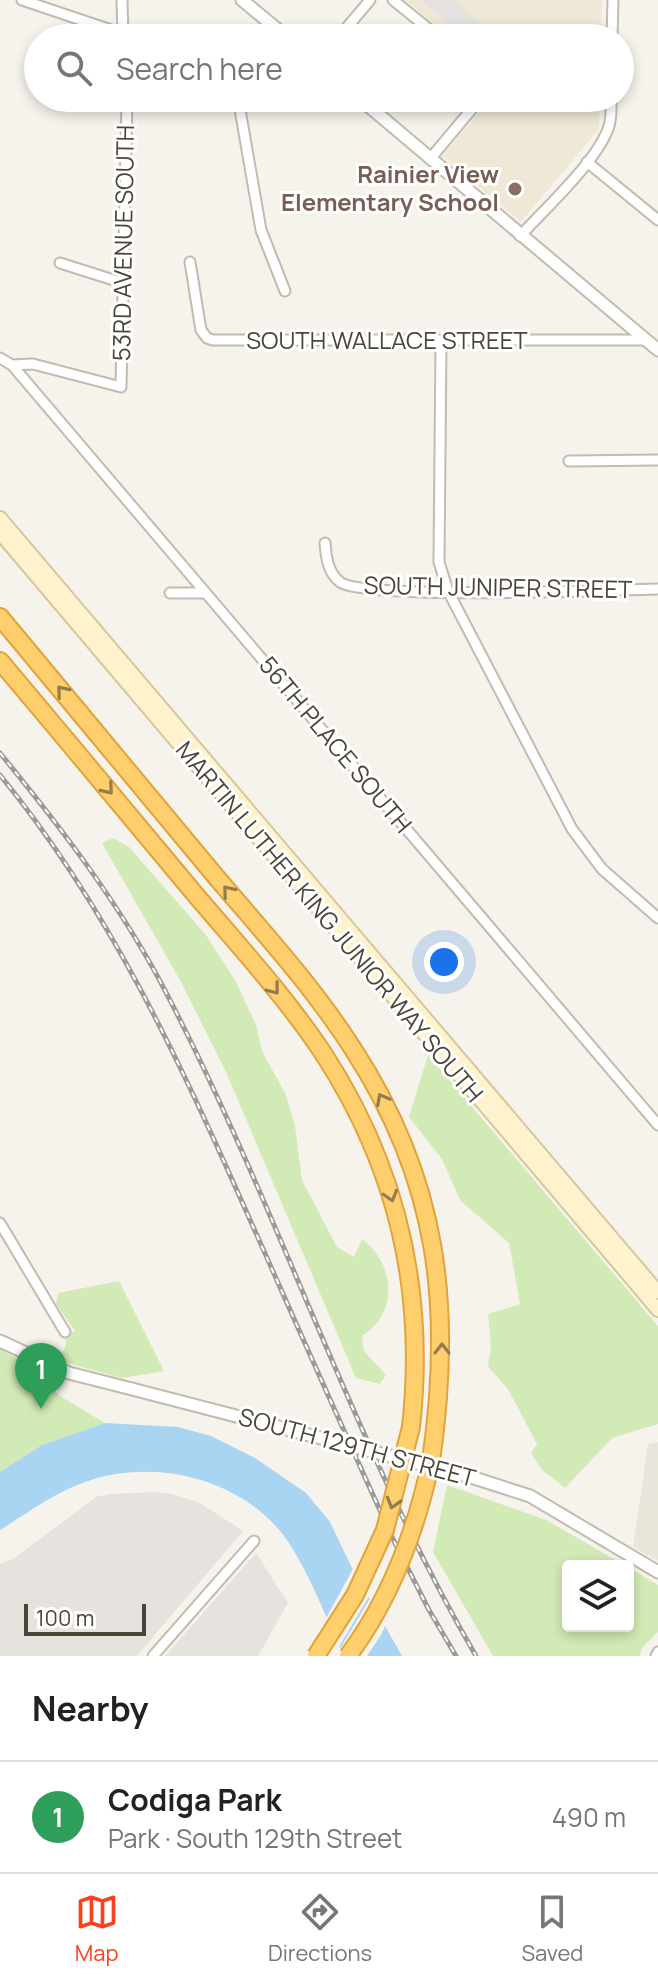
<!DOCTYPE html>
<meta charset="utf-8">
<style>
:root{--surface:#fff;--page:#f6f6f6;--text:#222;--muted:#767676;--line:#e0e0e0;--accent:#fc3f1d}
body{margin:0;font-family:Manrope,sans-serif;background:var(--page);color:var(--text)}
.controls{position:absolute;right:24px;bottom:24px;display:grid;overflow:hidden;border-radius:8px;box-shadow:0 4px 12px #0003}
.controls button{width:72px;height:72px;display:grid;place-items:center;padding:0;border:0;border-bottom:2px solid var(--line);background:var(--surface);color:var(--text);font:40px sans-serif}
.scale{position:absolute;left:24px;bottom:20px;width:122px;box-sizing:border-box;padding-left:8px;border:4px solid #4b4439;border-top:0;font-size:22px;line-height:28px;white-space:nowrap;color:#4b4439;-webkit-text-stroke:6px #fff;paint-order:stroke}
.you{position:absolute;left:444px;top:962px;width:28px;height:28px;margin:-20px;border:6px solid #fff;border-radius:50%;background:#1a73e8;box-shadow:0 0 0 12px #1a73e833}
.badge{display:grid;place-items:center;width:52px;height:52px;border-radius:50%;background:var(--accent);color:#fff;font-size:26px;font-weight:700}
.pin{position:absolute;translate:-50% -66px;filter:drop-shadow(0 2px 4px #0008)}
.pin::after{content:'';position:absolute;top:42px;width:28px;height:24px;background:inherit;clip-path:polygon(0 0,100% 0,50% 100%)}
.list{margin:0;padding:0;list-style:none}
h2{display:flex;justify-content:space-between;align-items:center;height:104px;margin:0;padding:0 32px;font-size:34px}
h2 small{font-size:26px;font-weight:400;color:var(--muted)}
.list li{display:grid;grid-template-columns:52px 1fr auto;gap:24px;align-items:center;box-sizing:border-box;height:112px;padding:0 32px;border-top:2px solid var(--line)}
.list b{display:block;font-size:30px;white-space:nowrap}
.list p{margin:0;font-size:26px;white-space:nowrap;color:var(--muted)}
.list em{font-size:26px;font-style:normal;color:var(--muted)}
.icon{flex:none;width:44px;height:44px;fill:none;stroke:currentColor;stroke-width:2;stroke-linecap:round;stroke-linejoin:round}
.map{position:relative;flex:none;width:658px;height:1656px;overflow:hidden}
.search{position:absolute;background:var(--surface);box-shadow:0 4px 12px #0003;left:24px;right:24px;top:24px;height:88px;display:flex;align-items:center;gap:20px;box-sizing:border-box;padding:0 28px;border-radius:44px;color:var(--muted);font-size:30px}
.sheet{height:216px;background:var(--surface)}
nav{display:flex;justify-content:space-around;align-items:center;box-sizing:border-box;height:112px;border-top:2px solid var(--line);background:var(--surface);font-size:22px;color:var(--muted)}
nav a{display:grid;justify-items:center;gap:4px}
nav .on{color:var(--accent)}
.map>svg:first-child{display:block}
</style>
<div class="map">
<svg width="658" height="1656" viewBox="0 0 658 1656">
<rect width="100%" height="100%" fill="#f6f3ec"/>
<path fill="#eae5da" d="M658,1442V1561L633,1547L648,1444Z"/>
<path fill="#e6e2dd" d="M154,1492L172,1494L200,1503L243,1531L137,1656H0V1564L13,1559L96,1497L110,1494Z
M256,1553L288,1603L258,1656H165Z"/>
<path fill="#efe8d6" d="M405,0H602L601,38H450Z
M491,98H600L599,129L521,222L442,156Z"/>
<path fill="#d2eab5" d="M113,838L129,847L206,935L236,982L256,1025L262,1051L286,1095L295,1126L302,1180L337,1247L354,1257L362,1239C395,1263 399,1314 362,1336L364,1351L386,1375L380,1384L356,1378L226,1072L181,982L102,843Z
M428,1055L658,1326V1424L612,1438L565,1488L542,1470L531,1453L537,1444L508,1389L488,1367L491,1345L488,1314L520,1304L509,1243L460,1200L442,1159L409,1117Z
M119,1281L164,1371L122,1378L53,1359L65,1349L66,1335L75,1331L56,1304L58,1293Z
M0,1348L34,1370L60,1396L105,1423L42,1445L0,1472Z
M447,1485L546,1520L626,1566H568V1626H628V1567L658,1585V1632L642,1648L640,1656H493L433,1552Z"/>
<path fill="#e5e3e0" d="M420,0H454L497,37L464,38Z"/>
<path fill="#a9d4f2" d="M105,1423L178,1427L211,1436L255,1458L306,1493L330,1522L351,1566L402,1656H344C327,1620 307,1567 284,1536C241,1479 157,1459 91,1480C58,1490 29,1512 0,1530V1472L42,1445Z"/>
<path fill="#f6f3ec" d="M355,1565L371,1593L337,1650L324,1622Z
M372,1595L387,1622L381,1635L367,1656H340L338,1652Z"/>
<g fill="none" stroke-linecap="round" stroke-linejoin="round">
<g stroke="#c2bbae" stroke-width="13">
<path id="minor" d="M22,0L123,34
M122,0L123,37
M393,0L440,38
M338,38L370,0
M612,38L613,0
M238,98L261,230L285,291
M430,159L481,98
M587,162L658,220
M520,236C546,208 595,163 608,129C612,120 611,108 611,98
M190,262L201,330L207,338L213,340H646
M60,263L123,283
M441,342L439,562L448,591L572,829L602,869L658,918
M0,358L12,365L33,364L121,387L127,98
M12,365L658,1125
M569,461L658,460
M325,543C326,557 328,573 340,582C364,600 612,590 658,589
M170,593H205
M0,1223L65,1332
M153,1656L254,1541
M656,1656L658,1652"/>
</g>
<g stroke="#c2bbae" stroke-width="15">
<path id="tertiary" d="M242,0L288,38
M359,98L658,350
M0,1341L69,1373L132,1389
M471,1477L530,1496L658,1572"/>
</g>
<g stroke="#d6c79b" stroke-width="16">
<path id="secondary" d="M0,518L658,1292
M0,533L658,1310"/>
</g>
<g stroke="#e0a43c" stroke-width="20">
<path id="motorway" d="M0,617C72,704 145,791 217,878C264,933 314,988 353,1049C439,1181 453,1308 431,1461
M0,661C65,738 129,815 194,893C238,945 285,996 323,1053C398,1168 426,1291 411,1427"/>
</g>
<use href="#minor" stroke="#fff" stroke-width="9"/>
<use href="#tertiary" stroke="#fff" stroke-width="11"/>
<use href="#secondary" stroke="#fff3cd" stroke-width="12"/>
<use href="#motorway" stroke="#ffcf6e" stroke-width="16"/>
<g stroke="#9a9a9a" stroke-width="5">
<path id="rail" d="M0,753C58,824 116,899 160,981C276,1200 351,1441 476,1656
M0,775C109,908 178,1058 247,1213C296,1323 344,1432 394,1541L429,1610L456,1656"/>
</g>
<use href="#rail" stroke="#fff" stroke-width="2" stroke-dasharray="6" stroke-linecap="butt"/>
<g stroke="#c2bbae" stroke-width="15" stroke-linecap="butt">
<path id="tertiary-bridge" d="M132,1389L471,1477"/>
</g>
<g stroke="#e0a43c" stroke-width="20" stroke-linecap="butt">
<path id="motorway-bridge" d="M316,1656L355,1595L385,1530L411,1427
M348,1656C391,1598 416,1531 431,1461"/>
</g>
<use href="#tertiary-bridge" stroke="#fff" stroke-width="11"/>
<use href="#motorway-bridge" stroke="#ffcf6e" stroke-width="16"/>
</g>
<defs><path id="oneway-chevron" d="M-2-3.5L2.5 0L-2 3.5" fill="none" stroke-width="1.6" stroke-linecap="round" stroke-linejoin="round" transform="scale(2)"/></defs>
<g stroke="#937c4e">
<use href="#oneway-chevron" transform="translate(62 691) rotate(-130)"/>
<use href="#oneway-chevron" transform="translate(108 789) rotate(50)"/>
<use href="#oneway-chevron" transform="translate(228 891) rotate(-130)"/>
<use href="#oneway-chevron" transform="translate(274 989) rotate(52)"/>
<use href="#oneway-chevron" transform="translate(382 1099) rotate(-118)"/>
<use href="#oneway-chevron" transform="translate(391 1196) rotate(73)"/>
<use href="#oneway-chevron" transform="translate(442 1349) rotate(-90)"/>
<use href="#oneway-chevron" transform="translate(393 1503) rotate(106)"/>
</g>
<circle fill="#8d6e63" stroke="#fff" stroke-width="3" cx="515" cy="189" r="8"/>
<g text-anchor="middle" stroke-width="6" stroke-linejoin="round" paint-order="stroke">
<g font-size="24" font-weight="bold" fill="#785e54" stroke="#fff" text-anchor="end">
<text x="499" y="183">Rainier View<tspan x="499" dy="28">Elementary School</tspan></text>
</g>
<g font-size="24" fill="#4b4439" stroke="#fff">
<text transform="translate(124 243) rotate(-89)" y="8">53RD AVENUE SOUTH</text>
<text x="387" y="349">SOUTH WALLACE STREET</text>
<text transform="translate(498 588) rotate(1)" y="8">SOUTH JUNIPER STREET</text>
<text transform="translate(335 745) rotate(50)" y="8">56TH PLACE SOUTH</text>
<text transform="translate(329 922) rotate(50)" y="8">MARTIN LUTHER KING JUNIOR WAY SOUTH</text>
<text transform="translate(357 1448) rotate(15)" y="8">SOUTH 129TH STREET</text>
</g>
</g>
</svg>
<div class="controls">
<button><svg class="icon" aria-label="layers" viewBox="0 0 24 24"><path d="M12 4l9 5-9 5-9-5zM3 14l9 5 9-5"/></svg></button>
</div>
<div class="scale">100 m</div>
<div class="you"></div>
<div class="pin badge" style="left:41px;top:1409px;background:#2e9e5b">1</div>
<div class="search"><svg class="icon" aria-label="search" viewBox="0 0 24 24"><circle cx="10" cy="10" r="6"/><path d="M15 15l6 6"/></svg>Search here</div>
</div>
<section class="sheet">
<h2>Nearby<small></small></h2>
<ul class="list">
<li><span class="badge" style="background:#2e9e5b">1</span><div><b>Codiga Park</b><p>Park · South 129th Street</p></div><em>490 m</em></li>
</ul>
</section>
<nav>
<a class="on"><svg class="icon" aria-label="map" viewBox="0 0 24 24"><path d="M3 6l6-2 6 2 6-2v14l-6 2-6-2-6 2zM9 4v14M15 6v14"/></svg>Map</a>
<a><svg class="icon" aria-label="directions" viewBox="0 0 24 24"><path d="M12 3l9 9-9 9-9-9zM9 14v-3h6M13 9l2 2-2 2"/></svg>Directions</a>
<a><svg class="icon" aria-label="saved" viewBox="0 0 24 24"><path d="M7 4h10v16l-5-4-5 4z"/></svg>Saved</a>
</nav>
